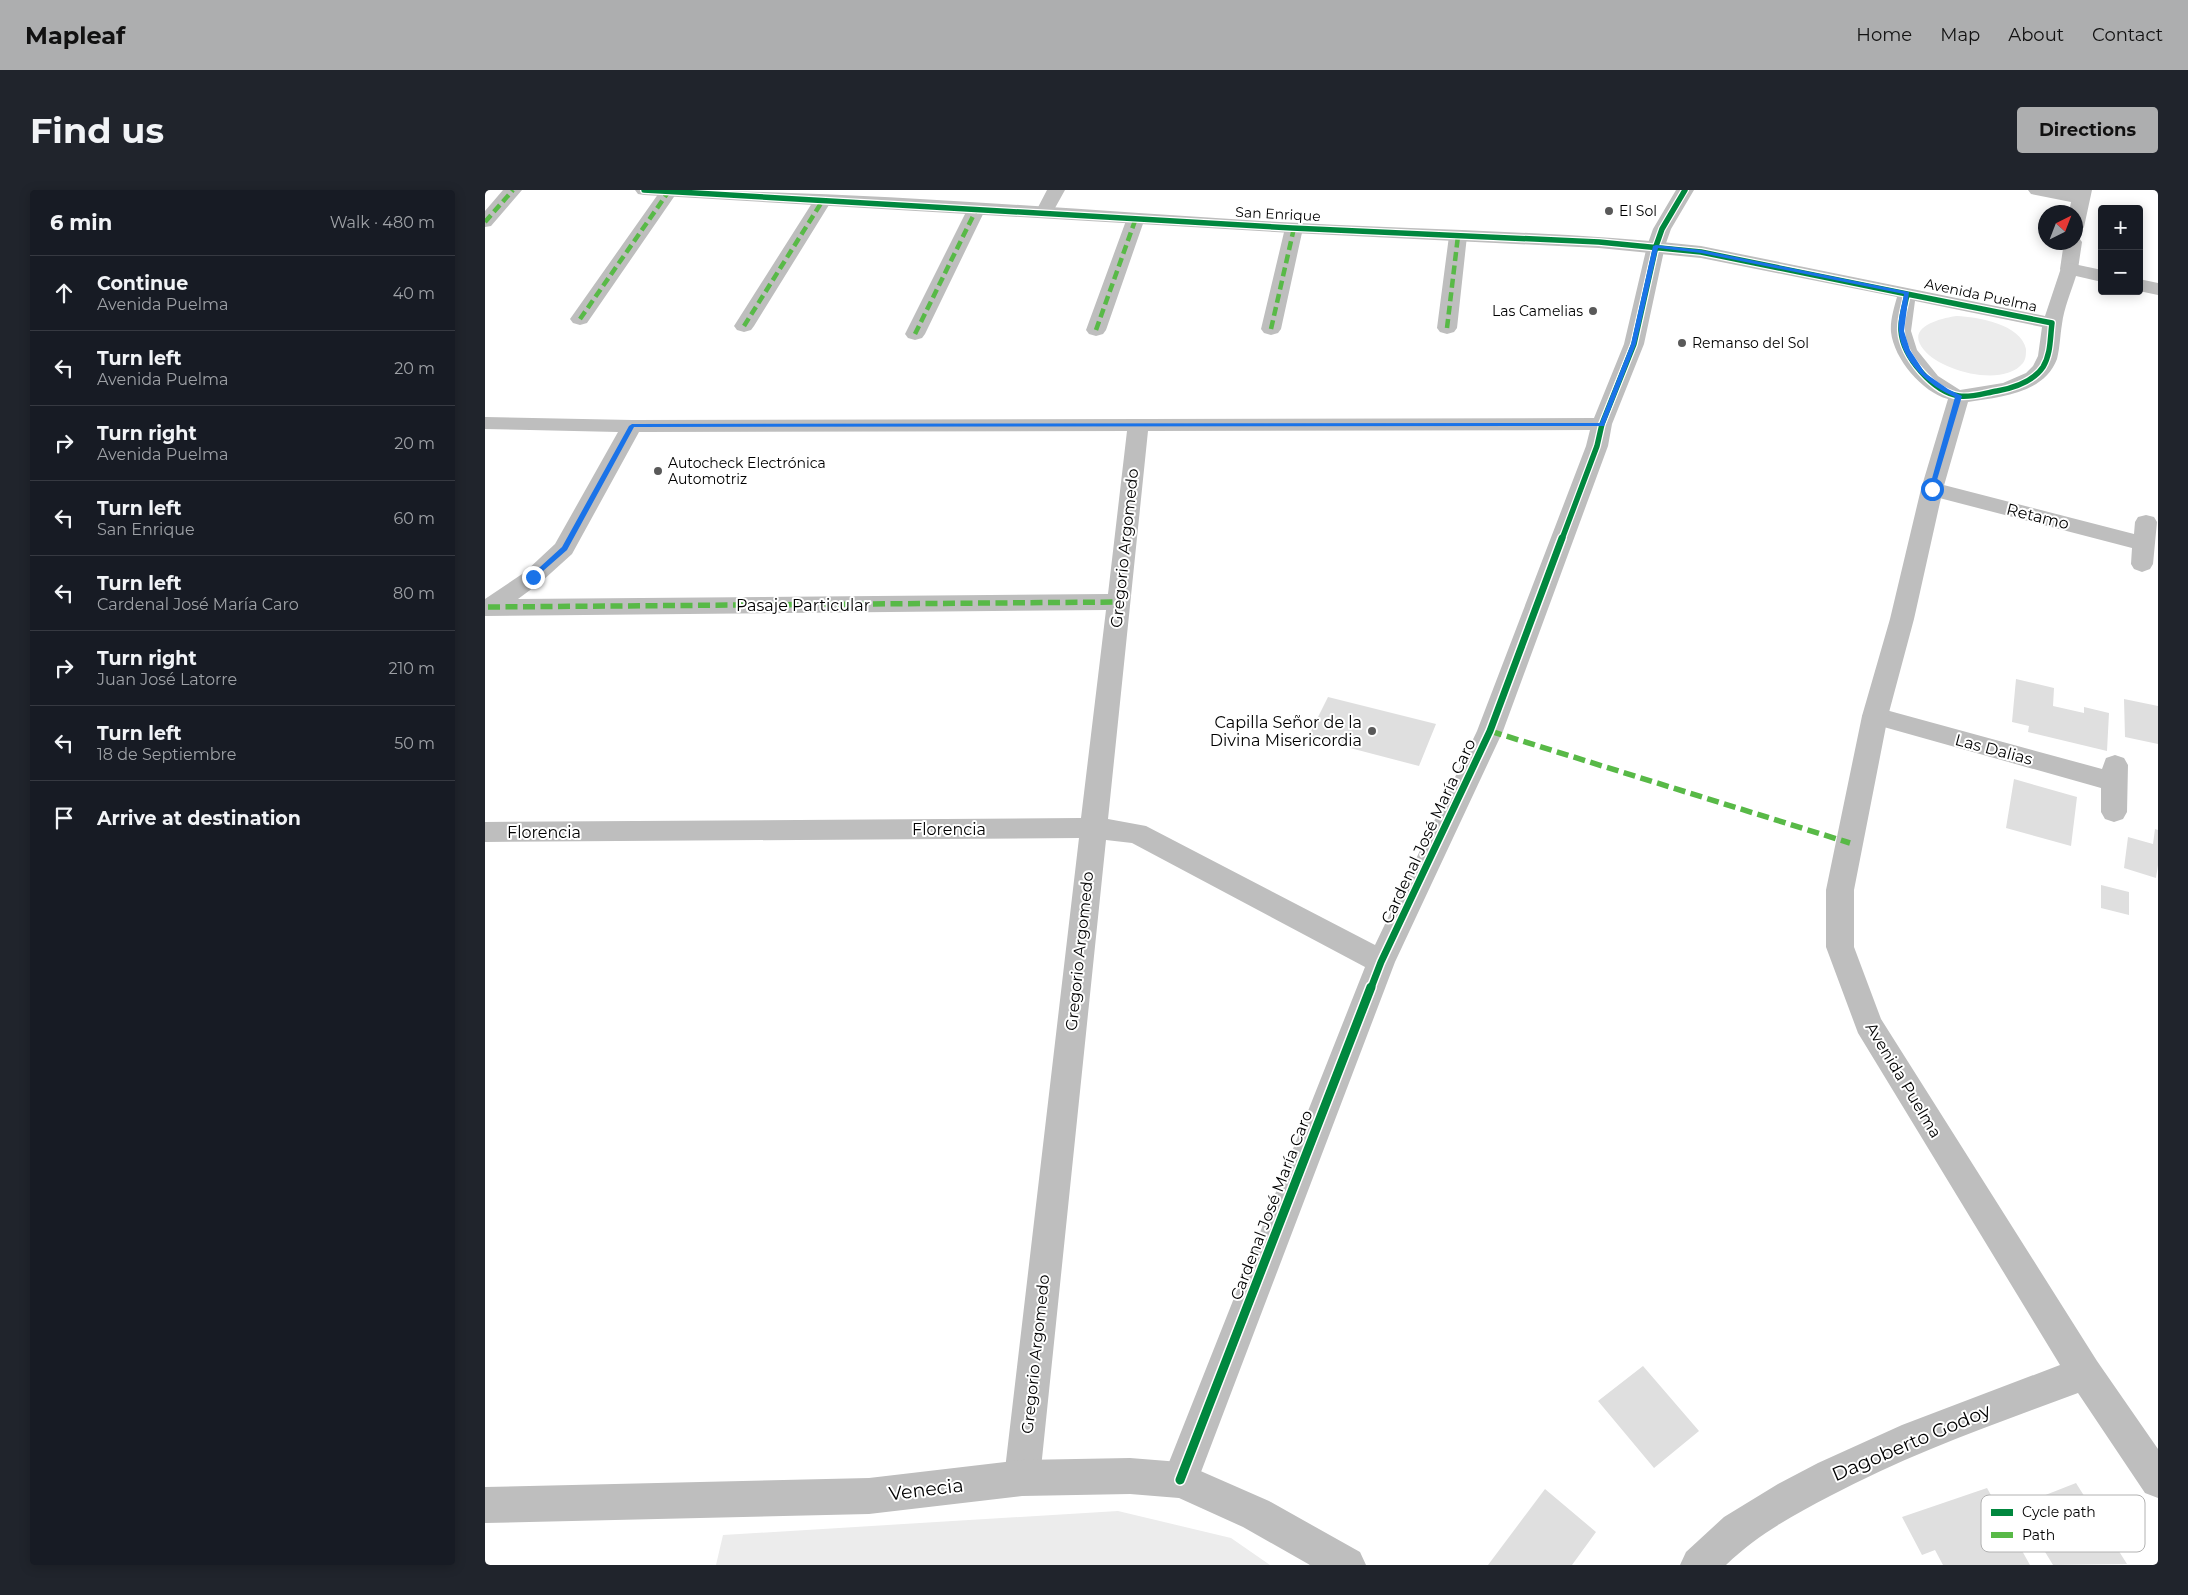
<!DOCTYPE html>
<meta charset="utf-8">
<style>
:root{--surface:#171b24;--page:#20242c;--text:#f1f3f6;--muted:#9ea1a6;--line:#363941;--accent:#adaeaf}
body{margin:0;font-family:Montserrat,sans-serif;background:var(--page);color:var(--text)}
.controls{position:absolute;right:15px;top:15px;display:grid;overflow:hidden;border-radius:5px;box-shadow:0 2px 12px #0003}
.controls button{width:45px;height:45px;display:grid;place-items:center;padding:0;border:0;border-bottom:1px solid var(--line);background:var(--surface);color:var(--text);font:25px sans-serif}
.compass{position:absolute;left:1553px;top:15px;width:45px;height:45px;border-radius:50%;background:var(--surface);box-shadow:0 2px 12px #0003;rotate:42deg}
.stop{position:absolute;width:15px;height:15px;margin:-11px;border:4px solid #1a73e8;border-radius:50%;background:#fff}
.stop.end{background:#1a73e8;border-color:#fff;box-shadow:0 1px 5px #0008}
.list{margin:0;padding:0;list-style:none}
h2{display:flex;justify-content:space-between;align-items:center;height:65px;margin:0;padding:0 20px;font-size:21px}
h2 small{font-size:16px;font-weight:400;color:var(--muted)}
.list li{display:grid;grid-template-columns:32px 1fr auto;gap:15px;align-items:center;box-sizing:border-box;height:75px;padding:0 20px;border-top:1px solid var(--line)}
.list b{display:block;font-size:19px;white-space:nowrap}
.list p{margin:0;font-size:16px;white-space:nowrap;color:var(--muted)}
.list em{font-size:16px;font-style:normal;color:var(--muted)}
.icon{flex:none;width:28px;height:28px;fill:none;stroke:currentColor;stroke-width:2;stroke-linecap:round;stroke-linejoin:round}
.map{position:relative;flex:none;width:1673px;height:1375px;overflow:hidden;border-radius:5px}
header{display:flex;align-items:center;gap:30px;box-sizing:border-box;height:70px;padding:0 25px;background:var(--accent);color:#111}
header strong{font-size:24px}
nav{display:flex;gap:28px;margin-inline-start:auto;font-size:18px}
.intro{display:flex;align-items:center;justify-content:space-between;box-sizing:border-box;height:120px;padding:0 30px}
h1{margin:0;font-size:35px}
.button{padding:12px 22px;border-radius:5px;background:var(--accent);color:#111;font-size:18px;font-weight:700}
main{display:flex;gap:30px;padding:0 30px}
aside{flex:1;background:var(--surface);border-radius:5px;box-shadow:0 2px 12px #0003}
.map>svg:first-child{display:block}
</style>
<header>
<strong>Mapleaf</strong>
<nav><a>Home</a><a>Map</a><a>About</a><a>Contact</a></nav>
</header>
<div class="intro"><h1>Find us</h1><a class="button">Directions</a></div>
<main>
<aside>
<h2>6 min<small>Walk · 480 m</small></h2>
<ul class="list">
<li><svg class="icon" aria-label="ahead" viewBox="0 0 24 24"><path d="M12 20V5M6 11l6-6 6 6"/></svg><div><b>Continue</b><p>Avenida Puelma</p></div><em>40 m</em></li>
<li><svg class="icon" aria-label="left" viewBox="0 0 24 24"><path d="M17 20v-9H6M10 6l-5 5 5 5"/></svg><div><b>Turn left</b><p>Avenida Puelma</p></div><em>20 m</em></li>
<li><svg class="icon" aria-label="right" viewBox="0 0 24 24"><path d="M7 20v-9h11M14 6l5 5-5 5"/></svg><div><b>Turn right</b><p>Avenida Puelma</p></div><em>20 m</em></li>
<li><svg class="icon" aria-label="left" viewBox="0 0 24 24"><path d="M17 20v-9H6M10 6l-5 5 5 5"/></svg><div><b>Turn left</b><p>San Enrique</p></div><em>60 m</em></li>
<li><svg class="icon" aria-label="left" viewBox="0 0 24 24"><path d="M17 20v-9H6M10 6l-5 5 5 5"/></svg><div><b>Turn left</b><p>Cardenal José María Caro</p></div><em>80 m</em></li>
<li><svg class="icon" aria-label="right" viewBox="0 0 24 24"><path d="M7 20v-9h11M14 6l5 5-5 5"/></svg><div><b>Turn right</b><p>Juan José Latorre</p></div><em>210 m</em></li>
<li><svg class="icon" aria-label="left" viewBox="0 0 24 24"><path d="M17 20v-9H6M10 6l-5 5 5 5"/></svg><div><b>Turn left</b><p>18 de Septiembre</p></div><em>50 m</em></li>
<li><svg class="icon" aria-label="arrive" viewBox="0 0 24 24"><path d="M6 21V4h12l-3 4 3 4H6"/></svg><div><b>Arrive at destination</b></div></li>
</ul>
</aside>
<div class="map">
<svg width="1673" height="1375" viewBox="0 0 1673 1375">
<rect width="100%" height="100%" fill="#fff"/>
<path fill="#ececec" d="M1472,126C1492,127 1536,134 1541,159C1541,164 1541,169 1538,173C1518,198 1456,181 1439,160C1419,137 1456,128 1472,126Z
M633,1321L746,1348L785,1375H231L238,1345Z"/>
<path fill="#dfdfdf" d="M1531,489L1569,498L1568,516L1599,523V517L1624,523L1622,561L1543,542L1544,536L1527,532Z
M843,507L951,534L934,576L823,547Z
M1639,509L1673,516V554L1640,547Z
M1529,589L1592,607L1586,656L1521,638Z
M1670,639L1673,640V675L1671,688L1639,678L1643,647L1668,654Z
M1616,695L1644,702V725L1616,718Z
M1158,1176L1214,1241L1169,1278L1113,1211Z
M1591,1293L1642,1374L1568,1375L1532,1316Z
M1502,1298L1545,1375H1458L1450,1360L1437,1365L1417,1327Z
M1060,1299L1111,1342L1087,1375H1003Z"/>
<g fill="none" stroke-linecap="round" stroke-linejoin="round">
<path fill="#bebebe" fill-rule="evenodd" d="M18,0H37L6,36L0,37V21Z
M176,0L193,1L102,133L95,135L88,133L85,129Z
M562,0H580L565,27L559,28L553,27L550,23Z
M1191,0H1209L1186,39L1180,56L1159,154L1127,234L1123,256L1018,541L910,772L708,1303L695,1308L682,1303L677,1290L880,777L647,653L621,650L555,1288L550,1301L537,1306L524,1301L519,1288L594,648L0,652V632L596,628L621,420L0,426V409L40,382L70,354L133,242L0,239V227L147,230L1109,228L1139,154L1162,56L1168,39ZM1105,240L1101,256L992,541L890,755L661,636L623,629L663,241ZM642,241L623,404L33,409L56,392L87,364L154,242Z
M1543,0H1607L1599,37L1596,41L1590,42V22H1584L1586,12L1546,4Z
M338,5L344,6L347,10L269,136L266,140L259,142L252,140L249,136L329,10L332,6Z
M492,13L498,14L501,18L440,144L437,148L430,150L423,148L420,144L483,18L486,14Z
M651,23L657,24L660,28L621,140L618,144L611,146L604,144L601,140L642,28L645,24Z
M809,33L815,34L818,38L796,139L793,143L786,145L779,143L776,139L800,38L803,34Z
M973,41L979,42L982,46L972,138L969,142L962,144L955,142L952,138L964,46L967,42Z
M1590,47L1594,48L1597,52L1593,79L1591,83L1584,85L1577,83L1575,79L1579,52H1590Z
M1447,292L1649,344L1650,332L1653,327L1661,325L1669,327L1672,332L1668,374L1665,379L1657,382L1649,379L1646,374L1647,358L1439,304L1436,299L1439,294Z
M1390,517L1617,579L1621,568L1630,565L1639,568L1643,575L1642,622L1638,629L1629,632L1620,629L1616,622V598L1381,532L1377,526L1381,520Z"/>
<path fill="#bebebe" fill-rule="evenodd" d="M150,0C359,0 568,18 777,31C923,40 1070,40 1216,56L1560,126L1577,75L1584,73L1617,80V92L1591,86C1586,102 1579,118 1577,134C1575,146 1575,157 1572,169C1559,204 1514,207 1483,212L1458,299L1429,429L1403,526L1369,700V757L1396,829L1612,1171L1673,1259V1308L1660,1303L1593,1203C1509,1234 1424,1264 1345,1306C1307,1326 1272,1345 1241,1375H1195L1201,1362L1239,1327L1293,1294L1333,1273L1417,1235L1575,1175L1373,843L1341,757V700L1377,526L1405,429L1436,299L1463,209C1437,202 1409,169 1406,142C1405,131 1409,118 1412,107L1216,68L1114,58L807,43L159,5L153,4ZM1430,111L1557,137L1553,166L1548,176L1541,183L1518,193L1475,200L1453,186L1432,160L1426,141Z
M1654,89L1673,93V105L1654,101Z
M645,1268L695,1272L784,1311L875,1362L881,1375H825L758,1337L694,1308L645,1304L537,1306L384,1324L0,1333V1297L384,1288L537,1270Z"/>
<path stroke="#58b947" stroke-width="4.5" stroke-dasharray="9 4.5" stroke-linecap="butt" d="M0,32L28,0
M95,129L184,1
M259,136L338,10
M962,138L973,46
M786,139L809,38
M611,140L651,28
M430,144L492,18"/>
<path stroke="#58b947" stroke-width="5.5" stroke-dasharray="12 5.5" stroke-linecap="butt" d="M3,417L633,412
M1005,541L1365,653"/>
<g stroke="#fff" stroke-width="8">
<path id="cycleway-far2" d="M159,0L807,38L1114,52L1216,62L1422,104
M1422,104L1567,133C1565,148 1566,164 1558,177C1548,192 1528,198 1512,201C1500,203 1485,208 1474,206C1448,202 1418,167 1416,141C1415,129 1420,116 1422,104Z
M1077,349L1112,256L1117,234L1149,154L1171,56L1177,39L1200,0"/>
</g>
<g stroke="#fff" stroke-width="10">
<path id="cycleway-far1" d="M886,798L896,772L1005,541L1077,348"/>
</g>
<g stroke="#fff" stroke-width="12">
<path id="cycleway" d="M695,1290L886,797"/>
</g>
<use href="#cycleway-far2" stroke="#00873e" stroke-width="5.5"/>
<use href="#cycleway-far1" stroke="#00873e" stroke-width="7"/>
<use href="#cycleway" stroke="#00873e" stroke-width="9"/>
</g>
<path fill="#1a73e8" d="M1171,55L1216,60L1424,102L1419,141L1425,160L1440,183L1463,199L1477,206L1449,300L1444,299L1470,207C1444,196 1417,172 1414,142C1412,131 1417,115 1419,104L1216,63L1173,58L1151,154L1119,236L149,237L82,360L50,388L44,387L77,357L144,236L147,234L1115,233L1146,154L1168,56Z"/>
<g fill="#595959" stroke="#fff" stroke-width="2">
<circle cx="1124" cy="21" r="5"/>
<circle cx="1108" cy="121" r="5"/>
<circle cx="1197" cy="153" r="5"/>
<circle cx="173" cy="281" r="5"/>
<circle cx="887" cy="541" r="5"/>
</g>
<g text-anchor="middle" stroke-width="4" stroke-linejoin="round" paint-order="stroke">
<g font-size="14" fill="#000" stroke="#fff" text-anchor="start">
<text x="1134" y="26">El Sol</text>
<text x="1098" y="126" text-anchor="end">Las Camelias</text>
<text x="1207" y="158">Remanso del Sol</text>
<text x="183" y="278">Autocheck Electrónica<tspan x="183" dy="16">Automotriz</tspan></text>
</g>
<g font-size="14" fill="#000" stroke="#fff">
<text transform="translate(793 24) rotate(3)" y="5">San Enrique</text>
<text transform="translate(1496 105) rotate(12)" y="5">Avenida Puelma</text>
</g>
<g font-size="16" fill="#000" stroke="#fff">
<text transform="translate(1553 326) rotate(14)" y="6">Retamo</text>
<text transform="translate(639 358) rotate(-84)" y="6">Gregorio Argomedo</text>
<text x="318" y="421">Pasaje Particular</text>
<text transform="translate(1509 559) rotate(15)" y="6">Las Dalias</text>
<text x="464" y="645">Florencia</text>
<text transform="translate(943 641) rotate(-65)" y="6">Cardenal José María Caro</text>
<text x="59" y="648">Florencia</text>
<text transform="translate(594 761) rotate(-84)" y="6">Gregorio Argomedo</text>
<text transform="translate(1419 890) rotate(59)" y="6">Avenida Puelma</text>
<text transform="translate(786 1015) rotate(-69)" y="6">Cardenal José María Caro</text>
<text transform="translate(550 1164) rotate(-84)" y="6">Gregorio Argomedo</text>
</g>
<g font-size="16" fill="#000" stroke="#fff" text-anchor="end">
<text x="877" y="538">Capilla Señor de la<tspan x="877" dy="18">Divina Misericordia</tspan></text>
</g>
<g font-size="19" fill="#000" stroke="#fff">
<text transform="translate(1426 1252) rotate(-23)" y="7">Dagoberto Godoy</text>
<text transform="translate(441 1299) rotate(-7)" y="7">Venecia</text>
</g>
</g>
<rect x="1496" y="1305" width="164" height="57" rx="8" fill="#fff" stroke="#b2b2b2" stroke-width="1"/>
<rect x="1506" y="1319" width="22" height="7" fill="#00873e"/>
<rect x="1506" y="1342" width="22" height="6" fill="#58b947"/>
<g font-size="14" fill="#000">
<text x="1537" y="1327">Cycle path</text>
<text x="1537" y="1350">Path</text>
</g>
</svg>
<div class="controls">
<button>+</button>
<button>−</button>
</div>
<svg class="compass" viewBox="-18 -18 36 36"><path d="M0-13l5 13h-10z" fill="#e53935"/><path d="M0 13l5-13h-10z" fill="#9ea1a6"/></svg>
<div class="stop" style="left:1447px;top:299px"></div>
<div class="stop end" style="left:48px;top:387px"></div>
</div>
</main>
